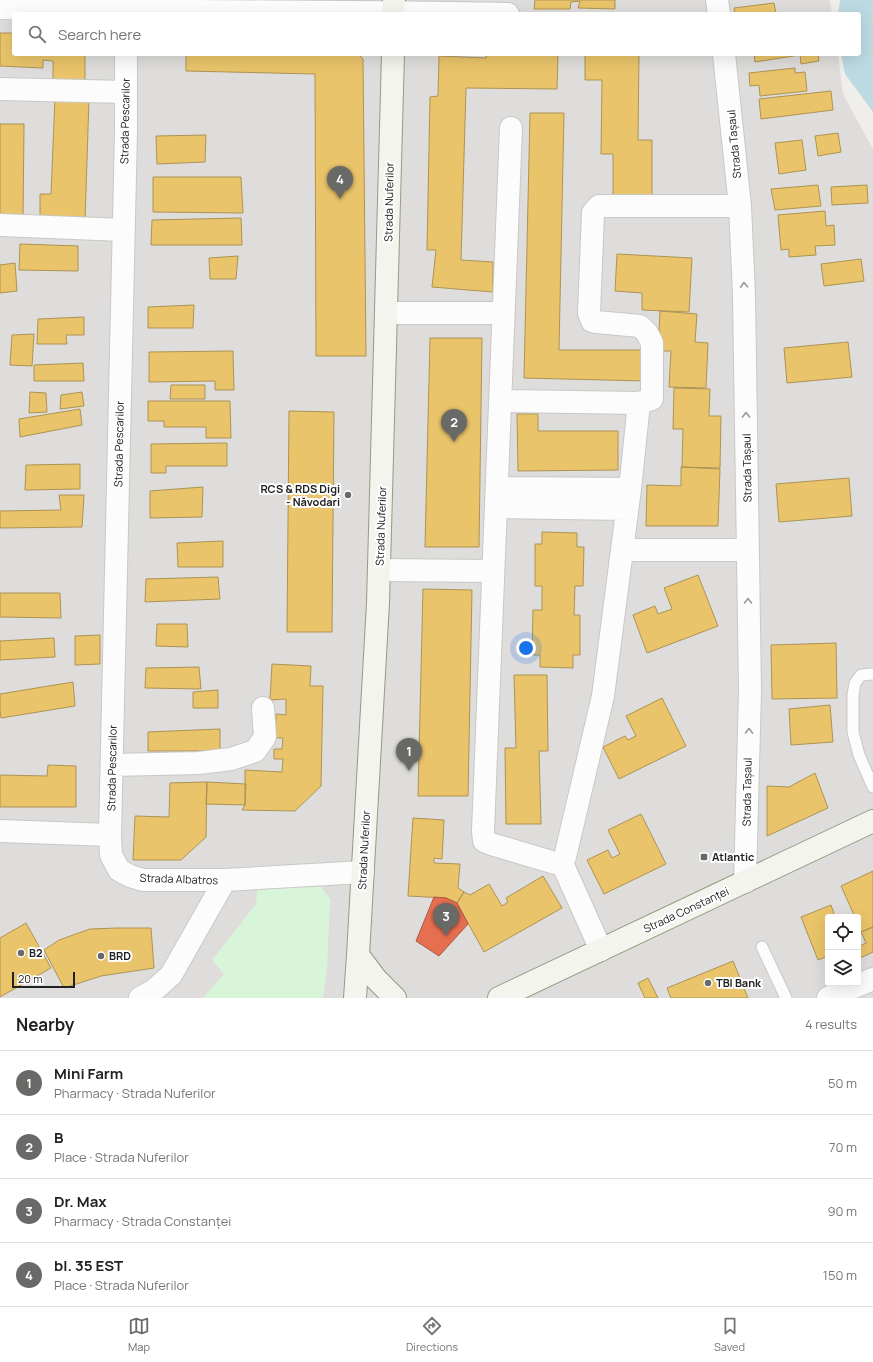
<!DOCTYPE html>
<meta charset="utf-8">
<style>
:root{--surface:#fff;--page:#f2f2f2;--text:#222;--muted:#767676;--line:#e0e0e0;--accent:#696967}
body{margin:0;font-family:Manrope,sans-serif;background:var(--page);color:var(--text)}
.controls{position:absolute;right:12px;bottom:12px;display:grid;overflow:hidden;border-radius:4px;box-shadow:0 4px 16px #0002}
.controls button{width:36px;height:36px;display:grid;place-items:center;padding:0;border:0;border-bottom:1px solid var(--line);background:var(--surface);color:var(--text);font:20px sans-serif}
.scale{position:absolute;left:12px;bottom:10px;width:63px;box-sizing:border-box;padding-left:4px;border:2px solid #212121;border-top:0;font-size:11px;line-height:14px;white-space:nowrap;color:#212121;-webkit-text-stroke:3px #fff;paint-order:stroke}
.you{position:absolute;left:526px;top:648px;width:14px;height:14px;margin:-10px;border:3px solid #fff;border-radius:50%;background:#1a73e8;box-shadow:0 0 0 6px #1a73e833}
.badge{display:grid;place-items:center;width:26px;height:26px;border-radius:50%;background:var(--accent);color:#fff;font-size:13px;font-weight:700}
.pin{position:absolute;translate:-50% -33px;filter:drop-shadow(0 1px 2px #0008)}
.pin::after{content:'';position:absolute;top:21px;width:14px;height:12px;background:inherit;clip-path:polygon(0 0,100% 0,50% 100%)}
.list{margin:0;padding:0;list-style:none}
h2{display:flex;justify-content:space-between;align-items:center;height:52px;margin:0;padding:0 16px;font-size:17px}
h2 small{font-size:13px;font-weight:400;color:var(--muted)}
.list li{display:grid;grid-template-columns:26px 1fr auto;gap:12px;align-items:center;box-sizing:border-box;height:64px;padding:0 16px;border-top:1px solid var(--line)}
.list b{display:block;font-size:15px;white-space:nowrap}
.list p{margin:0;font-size:13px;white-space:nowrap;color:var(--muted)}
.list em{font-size:13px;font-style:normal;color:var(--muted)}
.icon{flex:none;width:22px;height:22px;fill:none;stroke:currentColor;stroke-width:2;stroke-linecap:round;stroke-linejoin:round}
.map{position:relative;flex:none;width:873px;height:998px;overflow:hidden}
.search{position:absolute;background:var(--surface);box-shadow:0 4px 16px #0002;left:12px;right:12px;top:12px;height:44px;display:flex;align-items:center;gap:10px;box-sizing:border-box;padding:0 14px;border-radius:4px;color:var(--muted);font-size:15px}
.sheet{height:308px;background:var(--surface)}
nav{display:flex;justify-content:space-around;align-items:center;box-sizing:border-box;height:56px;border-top:1px solid var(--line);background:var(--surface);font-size:11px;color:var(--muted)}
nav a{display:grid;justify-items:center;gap:2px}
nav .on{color:var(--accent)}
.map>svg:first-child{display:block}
</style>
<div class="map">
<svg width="873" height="998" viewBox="0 0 873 998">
<rect width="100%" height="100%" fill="#efeeea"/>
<path fill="#dedddb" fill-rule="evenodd" d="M0,0H830L832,14H14V54H838L843,94L873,149V998H0ZM828,917H858V983H828Z"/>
<path fill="#d8f5da" d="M319,884L330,899L327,969L323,998H203L224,974L212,960L256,904L258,886Z"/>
<path fill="#bddae2" d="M840,0H873V112L845,74L841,54H859V14H838Z"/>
<path fill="#e9c46a" stroke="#ad9354" d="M535,0H615V9L578,8L580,1L571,2L570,9H534Z
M774,3L776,14H735L734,8Z
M0,33H14V54H85V84L53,83V61L43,60V68L0,66Z
M186,54H358L363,59L366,356H316L315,74L186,71Z
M486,54H558L557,89L466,88L461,260L493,262V292L432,287L436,250H427L430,97L438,96L439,56L486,58Z
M585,54H639L638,140H652V195H613V154H601L602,80H585Z
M754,54H818L819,61L801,64L800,55L755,62Z
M795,68V73L805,72L807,91L760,96L759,85L750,86L749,73Z
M831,91L833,110L761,119L759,99Z
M55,97L89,98L85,222L40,220V194H51Z
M530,113H564L559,350H648L646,381L524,378Z
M0,124H24L23,220H0Z
M838,133L841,152L818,156L815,136Z
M206,135L205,162L157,164L156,136Z
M802,140L806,170L779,174L775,143Z
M153,177H241L243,213L153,212Z
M818,185L821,206L775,210L771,189Z
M867,185L868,203L832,205L831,187Z
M825,211L826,226L834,225L835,245L815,246L816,255L789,257V249L781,250L778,215Z
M241,218L242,245H151L152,220Z
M20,244L78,246V271L19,270Z
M617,254L692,258L689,312L642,310V293L615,291Z
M238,256L236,279H210L209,258Z
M861,259L864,281L824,286L821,264Z
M15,263L17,291L0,293V265Z
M194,305L193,328H148V307Z
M660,311L697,314L695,342L708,343L706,388L669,387L671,351H658Z
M84,317V335H66L67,344H37L38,319Z
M34,334L32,366L10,365L12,335Z
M430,338H482L479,547H425Z
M848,342L852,377L787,383L784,348Z
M233,351L234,390H215V381L149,382V352Z
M83,363L84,381H34V365Z
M171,385H205V399H170Z
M674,388L710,389L709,416H721L720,468L682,467L683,429H673Z
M30,392L46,393L47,412L29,413Z
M82,392L84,406L60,409L61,395Z
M148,401H230L231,438H206V427H164V421H148Z
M80,409L82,425L20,437L19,419Z
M289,411L334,412L332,632H287Z
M517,414H538V431H618V470L518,471Z
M227,443V466H166V473H151V444Z
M80,464V489L25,490L26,465Z
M681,467L720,469L718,526H646L647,485L681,486Z
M849,478L852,516L779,522L776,484Z
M203,487L202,517L150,518V491Z
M59,495H84L82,527L0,528V511L61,510Z
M542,532L577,533V547H584L583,586H575L574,615H580V655H573V668L540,667V655H532L533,610H542V586H535V544H542Z
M223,541V567H178L177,543Z
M698,575L718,626L647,653L633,615L655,606L658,614L672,609L664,588Z
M218,577L220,599L145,602L146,579Z
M423,589L472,590L468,796H418Z
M0,593H60L61,618L0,617Z
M157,624H187L188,647L156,646Z
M100,635V664L75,665V636Z
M54,638L55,657L0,660V641Z
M836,643L837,698L772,699L771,645Z
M272,664L311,666L310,686H323L321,786L295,811L242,810L245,805V770L282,772L283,759H274V749H282L283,738H275L276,714L286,715V699L270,700Z
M199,667L201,689L145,688L146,668Z
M514,675H547L548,751H539L541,824H506L505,748H516Z
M73,682L75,706L1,718L0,711V694Z
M218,690V708H193V692Z
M662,698L686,746L619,779L603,747L625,736L628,740L636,736L626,716Z
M830,705L833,742L791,745L789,709Z
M220,729V751H148V732Z
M48,765L76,766V807H0V775L47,776Z
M815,773L828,808L767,836V786L789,787Z
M207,782L206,837L181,860H133L135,816L169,817L170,783Z
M207,782L246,784L245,805L206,804Z
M641,814L666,864L604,894L587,860L608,850L612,858L620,854L608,830Z
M413,818L444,820L442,859L434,858V863L460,864L458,888L464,892L457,903L446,898L408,896Z
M873,871V927L861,932L858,924V917H855L841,886Z
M543,876L562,908L484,952L457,903L464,892L470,895L489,884L502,906L508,902L506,898Z
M831,905L835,917H828V956L818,960L801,917Z
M26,923L51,968L0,997V938Z
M873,927V952L858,959V947L866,943L861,932Z
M117,928H151L154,968L101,976L64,988L44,950L59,940L90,929Z
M733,961L748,998H671L667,988Z
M648,978L658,998H645L638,983Z"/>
<path fill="#e76f51" stroke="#ac5843" d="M434,897L446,898L457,903L468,924L439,956L416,941Z"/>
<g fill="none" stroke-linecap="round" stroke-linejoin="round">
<g stroke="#c8c8c6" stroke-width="13">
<path id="lane" d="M873,674L861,675L855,683L853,695V732L859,755L873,787
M762,947L786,998"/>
</g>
<g stroke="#c8c8c6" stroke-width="24">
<path id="street" d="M717,0L719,14
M0,8C169,13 339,10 508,14
M724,54L740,206L744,295L750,690L745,882
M0,89L126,92
M511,128L483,831L484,841L491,844L555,863H562L601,950
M0,225L123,230
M387,313H503
M500,401L639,403L652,399V343L647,333L640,326L596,322L592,321L589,313L593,213L599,206H740
M497,488L630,489
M496,507L627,509
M622,550H748
M379,570L493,571
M112,765L199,763L231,759L255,751L265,737L263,708
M0,831L110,835L111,855L119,870L130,876L143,880H225L363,872
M110,835L126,131V54
M562,863L565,857L603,696L630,489L639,403
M140,998L153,991L171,975L225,880
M828,998L873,979"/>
</g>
<g stroke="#979a81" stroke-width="24">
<path id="secondary" d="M393,14L394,0
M358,955L376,979L395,998
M355,998L358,955L378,603L393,54
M499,998L873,821"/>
</g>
<use href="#lane" stroke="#fdfcfc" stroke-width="11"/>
<use href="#street" stroke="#fdfcfc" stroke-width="22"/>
<use href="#secondary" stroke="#f3f4ed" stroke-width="22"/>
</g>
<defs><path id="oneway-chevron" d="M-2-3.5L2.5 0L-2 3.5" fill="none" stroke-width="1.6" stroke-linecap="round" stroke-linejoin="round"/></defs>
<g stroke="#9a9999">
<use href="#oneway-chevron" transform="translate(744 285) rotate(-93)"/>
<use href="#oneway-chevron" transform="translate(746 415) rotate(-91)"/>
<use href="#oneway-chevron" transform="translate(748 601) rotate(-91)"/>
<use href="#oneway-chevron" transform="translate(749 731) rotate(-89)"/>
</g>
<g fill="#696967" stroke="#fff" stroke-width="1.5">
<circle cx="348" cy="495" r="4"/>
<rect x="700" y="853" width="8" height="8" rx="2"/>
<circle cx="21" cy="953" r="4"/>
<circle cx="101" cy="956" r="4"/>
<circle cx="708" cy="983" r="4"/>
</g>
<g text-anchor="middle" stroke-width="4" stroke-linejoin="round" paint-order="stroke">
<g font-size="11" fill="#212121" stroke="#fff">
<text transform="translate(125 121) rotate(-89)" y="4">Strada Pescarilor</text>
<text transform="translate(734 144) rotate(-95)" y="4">Strada Tașaul</text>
<text transform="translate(389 202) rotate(-89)" y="4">Strada Nuferilor</text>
<text transform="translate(119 444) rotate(-89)" y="4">Strada Pescarilor</text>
<text transform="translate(747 468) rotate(-91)" y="4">Strada Tașaul</text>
<text transform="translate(381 526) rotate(-88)" y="4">Strada Nuferilor</text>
<text transform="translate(112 768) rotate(-89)" y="4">Strada Pescarilor</text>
<text transform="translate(747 792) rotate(-89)" y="4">Strada Tașaul</text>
<text transform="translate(364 850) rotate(-87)" y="4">Strada Nuferilor</text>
<text transform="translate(179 879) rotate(2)" y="4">Strada Albatros</text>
<text transform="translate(686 910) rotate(-25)" y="4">Strada Constanței</text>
</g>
<g font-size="11" font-weight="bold" fill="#212121" stroke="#fff" text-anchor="start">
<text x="340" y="493" text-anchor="end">RCS &amp; RDS Digi<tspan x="340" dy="13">- Năvodari</tspan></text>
<text x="712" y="861">Atlantic</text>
<text x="29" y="957">B2</text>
<text x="109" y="960">BRD</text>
<text x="716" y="987">TBI Bank</text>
</g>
</g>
</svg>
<div class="controls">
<button><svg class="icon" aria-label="locate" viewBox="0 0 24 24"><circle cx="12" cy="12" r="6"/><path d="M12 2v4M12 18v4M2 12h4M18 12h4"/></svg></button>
<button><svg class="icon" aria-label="layers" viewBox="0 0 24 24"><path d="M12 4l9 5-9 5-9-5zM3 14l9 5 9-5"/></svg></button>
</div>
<div class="scale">20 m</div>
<div class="you"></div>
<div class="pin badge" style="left:409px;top:771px">1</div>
<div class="pin badge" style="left:454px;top:442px">2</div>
<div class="pin badge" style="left:446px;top:936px">3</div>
<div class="pin badge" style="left:340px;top:199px">4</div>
<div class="search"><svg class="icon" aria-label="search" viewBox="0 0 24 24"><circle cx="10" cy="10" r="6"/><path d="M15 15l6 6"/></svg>Search here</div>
</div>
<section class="sheet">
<h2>Nearby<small>4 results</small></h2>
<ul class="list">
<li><span class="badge">1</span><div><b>Mini Farm</b><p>Pharmacy · Strada Nuferilor</p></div><em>50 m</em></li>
<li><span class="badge">2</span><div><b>B</b><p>Place · Strada Nuferilor</p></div><em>70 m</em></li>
<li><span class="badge">3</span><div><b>Dr. Max</b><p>Pharmacy · Strada Constanței</p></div><em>90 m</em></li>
<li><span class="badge">4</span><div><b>bl. 35 EST</b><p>Place · Strada Nuferilor</p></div><em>150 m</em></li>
</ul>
</section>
<nav>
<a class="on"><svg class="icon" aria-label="map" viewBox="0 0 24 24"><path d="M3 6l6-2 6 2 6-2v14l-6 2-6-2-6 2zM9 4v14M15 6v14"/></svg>Map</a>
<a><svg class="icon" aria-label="directions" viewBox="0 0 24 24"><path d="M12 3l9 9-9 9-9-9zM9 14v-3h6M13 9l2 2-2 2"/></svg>Directions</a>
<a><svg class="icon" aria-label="saved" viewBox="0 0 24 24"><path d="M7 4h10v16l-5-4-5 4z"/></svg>Saved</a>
</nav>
